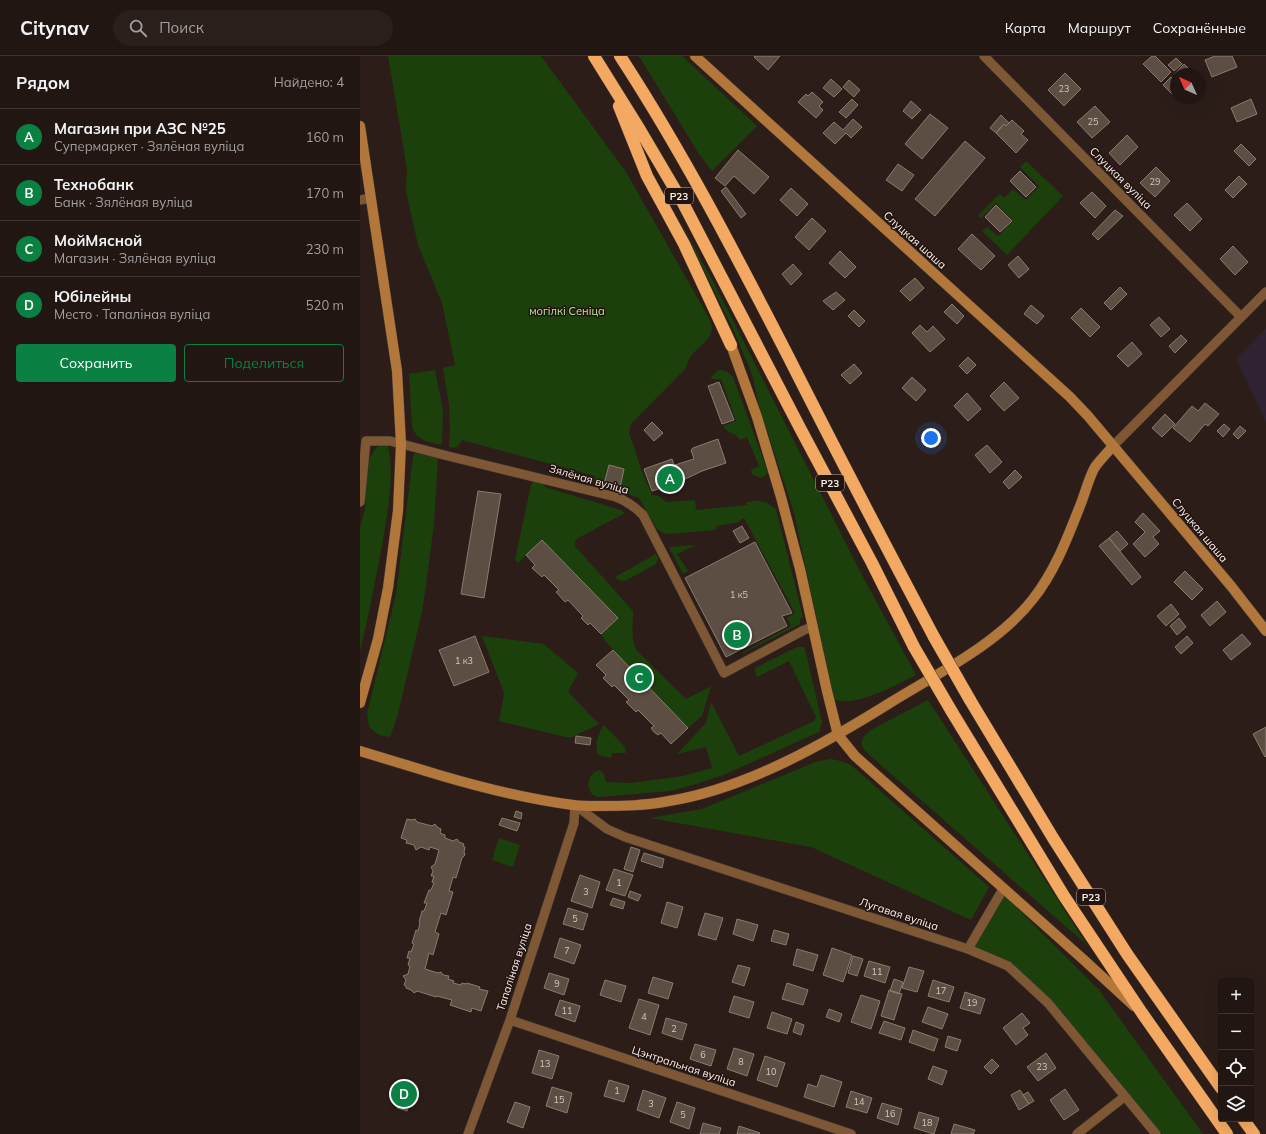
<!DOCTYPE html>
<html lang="ru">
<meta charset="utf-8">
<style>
:root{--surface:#211612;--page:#291f1b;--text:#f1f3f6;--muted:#a29f9f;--line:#3e3532;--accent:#0b8043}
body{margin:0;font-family:Mulish,sans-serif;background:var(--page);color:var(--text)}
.controls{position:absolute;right:12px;bottom:12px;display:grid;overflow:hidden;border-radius:4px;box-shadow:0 4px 16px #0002}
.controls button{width:36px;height:36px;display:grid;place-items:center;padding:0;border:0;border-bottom:1px solid var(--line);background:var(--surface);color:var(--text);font:20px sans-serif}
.compass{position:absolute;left:810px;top:12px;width:36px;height:36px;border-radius:50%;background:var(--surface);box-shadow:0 4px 16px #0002;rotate:315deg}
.you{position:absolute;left:571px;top:382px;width:14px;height:14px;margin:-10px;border:3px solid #fff;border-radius:50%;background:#1a73e8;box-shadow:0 0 0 6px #1a73e833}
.badge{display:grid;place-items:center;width:26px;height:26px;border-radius:50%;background:var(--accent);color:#fff;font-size:13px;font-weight:700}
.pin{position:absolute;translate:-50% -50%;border:2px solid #fff;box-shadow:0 1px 4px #0006}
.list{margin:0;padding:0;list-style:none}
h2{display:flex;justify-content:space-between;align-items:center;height:52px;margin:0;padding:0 16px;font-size:17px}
h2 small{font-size:13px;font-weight:400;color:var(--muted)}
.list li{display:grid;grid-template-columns:26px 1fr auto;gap:12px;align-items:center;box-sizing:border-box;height:56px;padding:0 16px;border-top:1px solid var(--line)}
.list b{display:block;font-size:15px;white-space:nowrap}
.list p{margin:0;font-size:13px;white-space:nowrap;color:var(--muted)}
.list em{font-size:13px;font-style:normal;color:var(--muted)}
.actions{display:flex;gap:8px;padding:12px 16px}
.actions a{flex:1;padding:9px 0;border:1px solid var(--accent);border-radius:4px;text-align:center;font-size:14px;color:var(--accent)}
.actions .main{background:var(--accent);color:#fff}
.icon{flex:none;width:22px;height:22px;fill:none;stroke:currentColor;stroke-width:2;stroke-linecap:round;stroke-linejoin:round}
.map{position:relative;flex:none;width:906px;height:1078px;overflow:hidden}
header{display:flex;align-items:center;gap:24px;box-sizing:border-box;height:56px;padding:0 20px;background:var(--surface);border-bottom:1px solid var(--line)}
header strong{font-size:19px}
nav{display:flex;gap:22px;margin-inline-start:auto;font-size:14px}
.search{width:280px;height:36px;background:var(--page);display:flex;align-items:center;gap:10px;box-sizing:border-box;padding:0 14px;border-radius:22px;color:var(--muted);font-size:15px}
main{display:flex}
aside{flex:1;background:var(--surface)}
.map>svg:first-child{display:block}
</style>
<header>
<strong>Citynav</strong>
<div class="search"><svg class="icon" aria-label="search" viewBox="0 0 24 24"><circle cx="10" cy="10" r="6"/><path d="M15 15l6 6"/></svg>Поиск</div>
<nav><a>Карта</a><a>Маршрут</a><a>Сохранённые</a></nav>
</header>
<main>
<aside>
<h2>Рядом<small>Найдено: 4</small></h2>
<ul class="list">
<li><span class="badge">A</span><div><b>Магазин при АЗС №25</b><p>Супермаркет · Зялёная вуліца</p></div><em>160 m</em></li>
<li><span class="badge">B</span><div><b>Технобанк</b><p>Банк · Зялёная вуліца</p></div><em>170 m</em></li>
<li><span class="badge">C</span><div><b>МойМясной</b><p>Магазин · Зялёная вуліца</p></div><em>230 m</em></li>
<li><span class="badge">D</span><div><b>Юбілейны</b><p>Место · Тапаліная вуліца</p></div><em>520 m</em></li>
</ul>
<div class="actions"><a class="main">Сохранить</a><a>Поделиться</a></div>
</aside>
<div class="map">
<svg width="906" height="1078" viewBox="0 0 906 1078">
<rect width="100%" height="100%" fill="#2c1d18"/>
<path fill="#302331" d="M906,272V366L876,303Z"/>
<path fill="#1b400c" d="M28,0H181L266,116L349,262C358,280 342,287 331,300C329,303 327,308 326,312L271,368L269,377L273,388L281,413L292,439L299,440L306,446L335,444L336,454L387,449L386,446C399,444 405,444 416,453L443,561L440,564V568L384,597H381L431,570L427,562L435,557L384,462L376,467L356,470V474L308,478L301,476L296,472L279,442L260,435L264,413L249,409L243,432L234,429L235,420L102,384C100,388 99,390 94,392L89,391L90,371L89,349L83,312L95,309L82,247L58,189L46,135L47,113Z
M279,0H322L397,70L352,115L339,98Z
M666,105L703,140L647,199L622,175L627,171L638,180L653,165L636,147L621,162L618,159L640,138L644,142L653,133L666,144L679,130L660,111Z
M317,160L355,229L502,519L556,619C538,628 493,653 474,643L434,457L399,350L392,318L373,273Z
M75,314L83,354L82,389C69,386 57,385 52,371L49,318Z
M361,314L367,316L373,321L408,416L405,420L400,422L392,418L391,414L399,410L387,381L380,384C376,377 367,377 363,370L376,365L361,323H350L357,315Z
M19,388L28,390C34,415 29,447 25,472C18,514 9,555 0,596V472L5,453L6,429L10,401Z
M55,397L78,402L74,468L63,551L38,658L30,681L19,679L9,671L7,658L36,538L53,400Z
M177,424L182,426L185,431L261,454L265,457L218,482L215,486V490L273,555C273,567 270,586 278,596L326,643L351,630L342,660L328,672L246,586L241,578L258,562L182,484L158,507L155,504L171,429L173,426Z
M336,489L317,498L328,515L323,518L309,491Z
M296,498L298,502L296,508L265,525L259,524L255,521Z
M122,580L184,588L218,617L208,636L239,668L210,682L139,665L144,637Z
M437,591H443L445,593L462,666L459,676L366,718L333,729L310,735L238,741C224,738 226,716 240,714L243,717L246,726L271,727L323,720L352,712L346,691L317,698L346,667L351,646L379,700L454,665L456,660L454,657L429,605L397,621L395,616V612Z
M568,644L727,889L506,696L501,689L503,682L509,675Z
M244,669L265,691L266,697H252L251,702L238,699C234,687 238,679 244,669Z
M471,703L481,705L491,709L629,831L611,864L451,791L290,762L342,753L458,705Z
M139,782L160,789L153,811L132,804Z
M644,839L739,934L843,1078H802L690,946L648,907L612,893Z"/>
<path fill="#5c4e42" stroke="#8a7b6e" d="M395,0H420L408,14L394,1Z
M792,0H795L811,16L801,26L783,8Z
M855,0H872L877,11L852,21L845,4Z
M816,2L822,8L814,15L808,9Z
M824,8L828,12L823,18H816V21L814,19Z
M705,17L721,33L704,50L688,34Z
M811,21L816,26L815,41L803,29Z
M471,23L482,33L474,41L463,32Z
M489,24L500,34L494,41L483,31Z
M452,36L463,46L459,50L463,54L456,62L438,46L446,38L448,40Z
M492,43L498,49L486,62L479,56Z
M891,43L897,58L877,66L871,52Z
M551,45L561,54L552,63L543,55Z
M735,50L750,66L732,82L717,66Z
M570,58L588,72L562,103L545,88Z
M641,59L649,67L646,70L644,68L636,77L630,72Z
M493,63L502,71L491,82L486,77L475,88L463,77L474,66L483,74Z
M652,64L664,75L661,78L668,84L656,97L636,77L644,68L646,70Z
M767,79L778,91L760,109L749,97Z
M605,85L625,102L575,160L555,143Z
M881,88L896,103L889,110L874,95Z
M378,94L409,121L394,138L374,120L365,130L355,122Z
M538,108L554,119L542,135L526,124Z
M796,111L810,125L795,141L780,127Z
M660,115L676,131L666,141L650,125Z
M879,120L887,128L873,142L865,134Z
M366,131L386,158L381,162L361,135Z
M431,132L448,148L437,160L420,144Z
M732,136L746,150L735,162L720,147Z
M827,147L842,163L830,175L814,159Z
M636,149L652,165L640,176L625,161Z
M755,154L763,160L738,184L732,178Z
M452,162L466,175L449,194L435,181Z
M612,178L635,200L621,214L598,193Z
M873,190L888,206L875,219L860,203Z
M480,195L496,211L485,222L469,207Z
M658,200L669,213L659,222L648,209Z
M433,208L442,218L431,229L422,218Z
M555,222L564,232L550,245L540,235Z
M760,231L767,238L751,254L744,247Z
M476,236L485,244L473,254L463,245Z
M592,248L604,260L597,268L584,256Z
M671,249L684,260L677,268L664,258Z
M721,252L740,271L730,281L711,262Z
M494,254L505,265L499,271L488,260Z
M799,261L810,273L801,281L790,269Z
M560,269L567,276L573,270L585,283L570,296L552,277Z
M821,279L827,285L815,297L809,290Z
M772,286L782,298L768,311L757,300Z
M608,301L616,309L607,318L599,310Z
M494,308L502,317L490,328L481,319Z
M552,321L566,334L556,345L542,332Z
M359,326L374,364L362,368L348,330Z
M644,326L659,342L644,355L630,340Z
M607,337L621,353L608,365L594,350Z
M845,347L859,358L848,370L845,368L830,386L813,372L832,350L838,355Z
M805,358L815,368L802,381L792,372Z
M292,366L303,377L294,385L284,374Z
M864,368L870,373L863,381L857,375Z
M880,370L886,375L878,383L873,378Z
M358,383L366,407L342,415L319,426L315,409L334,403L331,394L333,392Z
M627,389L642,406L630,417L615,399Z
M312,403L319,426L292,435L284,413Z
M249,409L264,413L260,432L244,428Z
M655,414L662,421L649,433L643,426Z
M118,435L141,438L124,542L101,538Z
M783,457L800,475L793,481L799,488L785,501L773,488L785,476L775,466Z
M382,470L389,482L380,487L373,475Z
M757,475L768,488L760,495L749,482Z
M749,482L781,521L772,529L739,490Z
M182,484L258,562L241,578L230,567L228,569L221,562L223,560L208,544L205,546L196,536L199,534L184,519L182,521L172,512L175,509L166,499Z
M395,486L432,557L422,560L427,570L366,601L325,522Z
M825,515L843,533L832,544L814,526Z
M857,545L866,556L850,570L841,559Z
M811,548L819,558L806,570L797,560Z
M819,562L826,571L817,579L810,570Z
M882,578L891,588L871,604L863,594Z
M115,580L129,616L94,630L79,594Z
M827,580L833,587L821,598L815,591Z
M253,594L328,672L311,688L301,677L298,679L294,676L291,672L294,670L278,654L276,656L266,646L269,644L254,629L252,631L243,622L246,619L236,609Z
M906,671V700L905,701L893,678Z
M216,680L231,682L230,689L215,687Z
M156,755L162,757L161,763L154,761Z
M142,762L160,767L157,775L139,769Z
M47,763L52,764L55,763L57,766L72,770L75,768L77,771L81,773L80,777L85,779V782L93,785L97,783L99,786L104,788L103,790L105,791L104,796L105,799L102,802L96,822L93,821L89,835L93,836L86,859L81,857L75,876L79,878L73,899L69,897L65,913L78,917L81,916L83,919L89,920L88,923L94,925L93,927L101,929L102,927L106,928L107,927L120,931L119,933L128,935L121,955L112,952L111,956L90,949L92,944L77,940L76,941L57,935L54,937L51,934L46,932V930L44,929L46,924L43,920L48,918L50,910L48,909L50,902H47L49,895L51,896L54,888L52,887L56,874L58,875L60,867L59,866L62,855H64L67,847H64L69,834H71L74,827L72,826L74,820H71L73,815L71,811L75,808L79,794L70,791L69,794L61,791L56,794L54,789L46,787L47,784L41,782Z
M271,791L280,794L273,816L264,813Z
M284,797L304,803L302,812L281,805Z
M254,813L273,819L265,840L246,834Z
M220,819L240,826L232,852L211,845Z
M270,835L281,839L278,845L268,841Z
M253,842L265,846L263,853L250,849Z
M307,846L323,851L317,872L301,867Z
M208,852L228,858L223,874L203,868Z
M345,857L363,862L356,884L338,879Z
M377,863L398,869L393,885L373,878Z
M414,874L429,878L426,889L411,885Z
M200,882L221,889L214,908L194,901Z
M472,892L492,899L483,926L463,919Z
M437,893L458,899L453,915L433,909Z
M493,900L503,903L497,920L488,917Z
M509,905L530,911L525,927L504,920Z
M378,909L390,912L384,930L372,926Z
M549,911L564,915L557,936L542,932Z
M189,917L209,923L204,939L184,932Z
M293,921L313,927L308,943L288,937Z
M534,923L543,926L539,938L530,935Z
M245,924L266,930L261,946L240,939Z
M573,924L594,931L589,946L568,940Z
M427,927L448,934L443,949L422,943Z
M529,934L542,938L534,964L521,960Z
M605,936L625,943L620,958L600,952Z
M501,939L520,945L511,973L491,966Z
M374,940L394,946L389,962L369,956Z
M279,943L299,949L290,979L269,972Z
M200,944L220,950L215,966L195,959Z
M568,951L588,958L582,973L562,966Z
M469,953L482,958L479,966L466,961Z
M412,956L432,963L427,978L407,972Z
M662,957L670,967L663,972L668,979L656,989L643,972Z
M306,962L327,968L322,984L302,977Z
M524,965L545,972L541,984L519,977Z
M436,966L444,969L441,979L433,976Z
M553,974L578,983L574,995L549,986Z
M588,980L601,984L597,995L585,991Z
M335,988L356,994L351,1010L330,1003Z
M374,992L394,998L387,1020L367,1013Z
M179,994L199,1000L192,1023L172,1017Z
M686,997L696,1012L678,1025L667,1011Z
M405,1000L425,1007L417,1031L397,1024Z
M632,1003L639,1010L631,1018L624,1011Z
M573,1010L587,1015L582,1029L568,1023Z
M461,1019L482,1026L474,1051L444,1041L448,1028L457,1031Z
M249,1024L269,1030L264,1046L244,1040Z
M38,1026L55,1031L47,1055L37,1052L38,1046L33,1044Z
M192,1031L212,1037L207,1057L186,1050Z
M705,1033L719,1054L704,1064L690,1044Z
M283,1034L306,1042L299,1062L277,1054Z
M660,1034L669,1048L659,1054L651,1039Z
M491,1035L512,1042L507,1057L486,1051Z
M668,1036L674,1045L669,1048L663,1039Z
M155,1046L170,1051L163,1072L147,1066Z
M317,1046L335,1052L329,1073L310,1066Z
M522,1047L542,1053L538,1069L517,1062Z
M559,1056L579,1062L574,1078L554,1072Z
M343,1067L361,1072L359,1078H340Z
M594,1068L615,1074L613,1078H591Z
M379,1070L400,1077L399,1078H377Z"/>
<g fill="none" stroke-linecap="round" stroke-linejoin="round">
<g stroke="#493a36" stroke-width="10">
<path id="street" d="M624,0L881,261
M0,144L10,142
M753,390L906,236
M0,446L6,385H30L84,399L256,441C267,445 274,450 283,459L364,617L444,574L453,571
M215,749L247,773L265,781L608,893L648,910L688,947L796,1078
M608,893L643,833
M150,964L491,1078
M108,1078L150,964L214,767L215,749
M717,1078L764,1041"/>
</g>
<g stroke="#493a36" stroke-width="11">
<path id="secondary" d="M335,0L710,341L728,360L871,530L906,575
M0,70L37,315L41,388L38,455L28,532L18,583L0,647
M371,289L397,361L421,441L440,513L467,635L478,679L495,700L724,904L774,950
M0,695C26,703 53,711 79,719C123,732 167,743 213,749C220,750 228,750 236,750C260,750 285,750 309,745C388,732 466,687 533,645C580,616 639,587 673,543C695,515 707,483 720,450C725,438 729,421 735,411C740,404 747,397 753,390"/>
</g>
<g stroke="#493a36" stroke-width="13">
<path id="highway" d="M234,0L280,74L323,147L440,372L512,507L554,591
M260,0C322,95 375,197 427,298C475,393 524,487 574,581
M259,50L287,120L324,188L371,289
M610,644L693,782L767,898L861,1032
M592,656L704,840L782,957L867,1078
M883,1063L894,1078"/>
</g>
<use href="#street" stroke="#7e5835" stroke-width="9"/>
<use href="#secondary" stroke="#b2773b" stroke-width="10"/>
<use href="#highway" stroke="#f3a961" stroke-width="12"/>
<g stroke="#493a36" stroke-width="13" stroke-linecap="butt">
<path id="highway-bridge" d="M574,581L610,644
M554,591L592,656"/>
</g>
<use href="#highway-bridge" stroke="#f3a961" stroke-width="12"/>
</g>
<g text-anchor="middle" stroke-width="3" stroke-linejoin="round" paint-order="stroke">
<g font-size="9" fill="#d2c7c1">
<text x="704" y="36">23</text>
<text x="733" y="69">25</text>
<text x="795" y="129">29</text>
<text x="379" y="542">1 к5</text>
<text x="104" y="608">1 к3</text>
<text x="259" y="830">1</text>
<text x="226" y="839">3</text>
<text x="215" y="866">5</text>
<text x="207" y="898">7</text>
<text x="517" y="919">11</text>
<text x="197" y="931">9</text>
<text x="581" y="938">17</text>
<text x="612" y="950">19</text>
<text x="207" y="958">11</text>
<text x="284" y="964">4</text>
<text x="314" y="976">2</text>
<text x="343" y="1002">6</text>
<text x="381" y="1009">8</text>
<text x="185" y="1011">13</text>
<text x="682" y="1014">23</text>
<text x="411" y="1019">10</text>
<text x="257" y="1038">1</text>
<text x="199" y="1047">15</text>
<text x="499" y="1049">14</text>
<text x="291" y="1051">3</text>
<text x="530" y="1061">16</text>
<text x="323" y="1062">5</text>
<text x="567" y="1070">18</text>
</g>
<g fill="#23140f" stroke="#baada9" stroke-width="1">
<rect x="305" y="132" width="28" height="16" rx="3"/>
<rect x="456" y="419" width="28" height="16" rx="3"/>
<rect x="717" y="833" width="28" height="16" rx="3"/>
</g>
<g font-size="10" font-weight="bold" fill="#faefeb">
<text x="319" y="144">Р23</text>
<text x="470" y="431">Р23</text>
<text x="731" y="845">Р23</text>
</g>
<g font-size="11" fill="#faefeb" stroke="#23140f">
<text transform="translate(761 122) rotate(45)" y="4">Слуцкая вуліца</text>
<text transform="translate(555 184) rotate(42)" y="4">Слуцкая шаша</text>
<text transform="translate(229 423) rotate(16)" y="4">Зялёная вуліца</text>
<text transform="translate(840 474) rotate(50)" y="4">Слуцкая шаша</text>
<text transform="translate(539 858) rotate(18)" y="4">Лугавая вуліца</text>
<text transform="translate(154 911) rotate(-72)" y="4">Тапаліная вуліца</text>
<text transform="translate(324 1010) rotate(18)" y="4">Цэнтральная вуліца</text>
</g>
<g font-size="11" fill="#aeed9b" stroke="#23140f">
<text x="207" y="259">могілкі Сеніца</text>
</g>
</g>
</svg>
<div class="controls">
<button>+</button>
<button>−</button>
<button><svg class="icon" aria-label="locate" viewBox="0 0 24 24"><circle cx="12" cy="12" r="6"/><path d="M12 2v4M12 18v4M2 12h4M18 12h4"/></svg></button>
<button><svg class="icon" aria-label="layers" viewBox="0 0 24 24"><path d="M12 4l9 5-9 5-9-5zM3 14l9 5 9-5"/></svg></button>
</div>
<svg class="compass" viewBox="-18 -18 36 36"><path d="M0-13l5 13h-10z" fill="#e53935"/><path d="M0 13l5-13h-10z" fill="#a29f9f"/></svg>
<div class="you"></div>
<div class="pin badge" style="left:310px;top:423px">A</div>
<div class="pin badge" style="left:377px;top:579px">B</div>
<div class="pin badge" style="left:279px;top:622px">C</div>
<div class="pin badge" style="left:44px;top:1038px">D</div>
</div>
</main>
